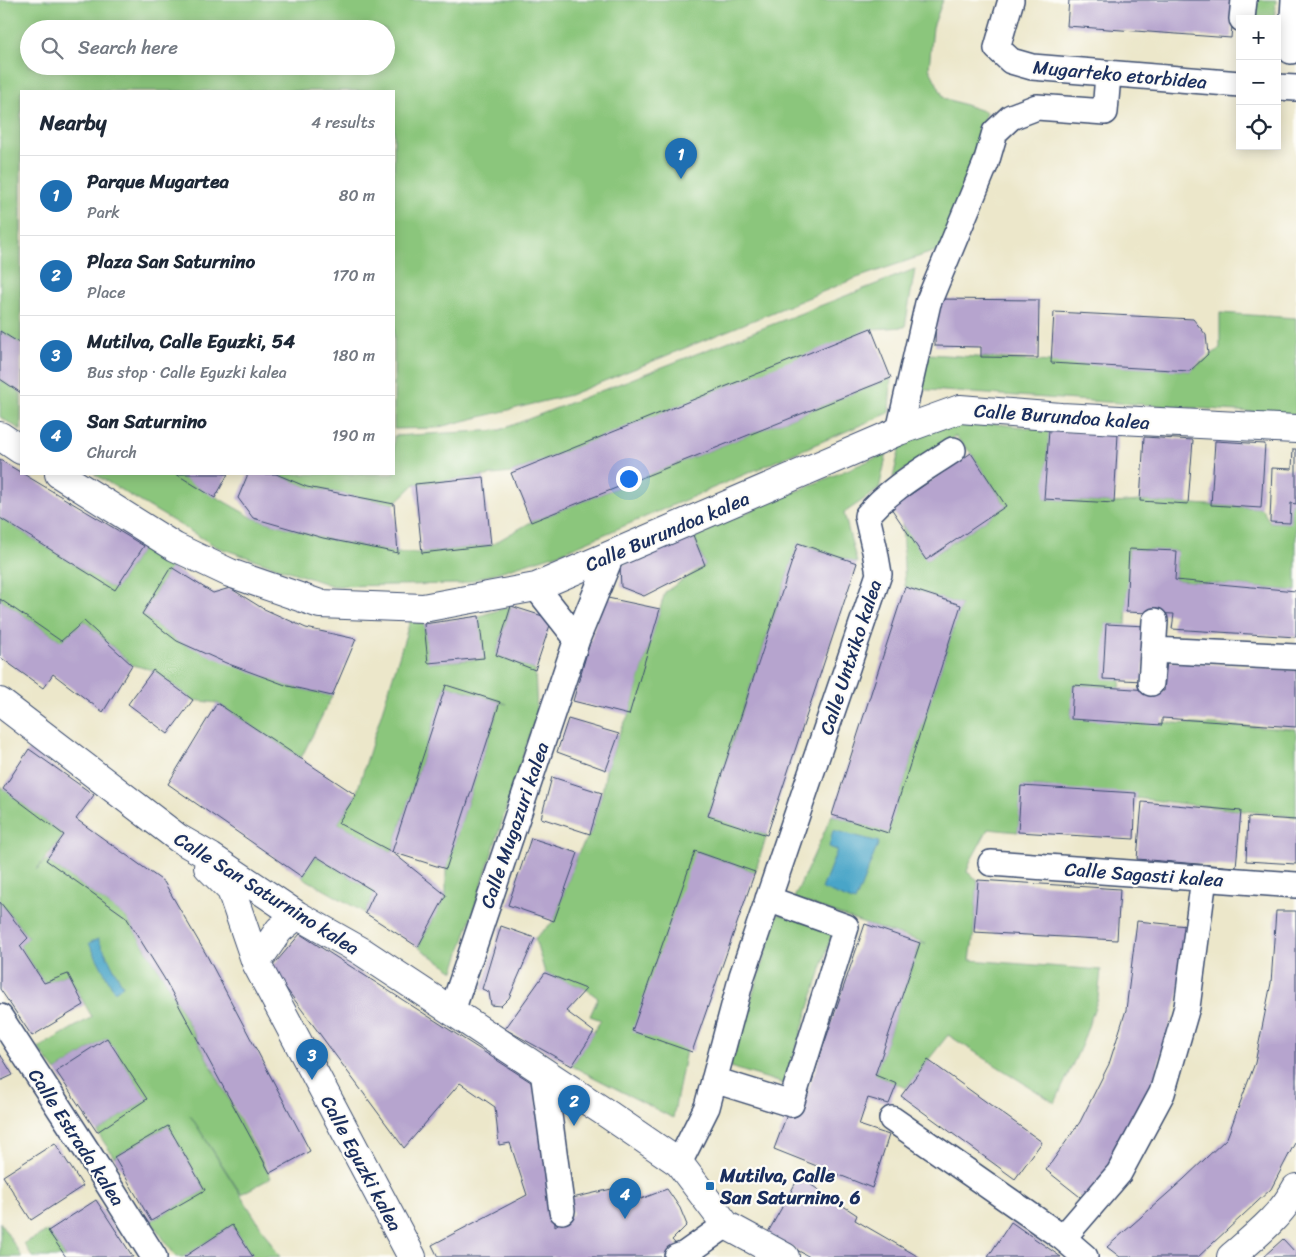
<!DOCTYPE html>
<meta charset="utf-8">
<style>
:root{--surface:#fff;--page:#f6f6f7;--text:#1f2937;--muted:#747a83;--line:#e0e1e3;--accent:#1f6fb2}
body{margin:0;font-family:Sriracha,sans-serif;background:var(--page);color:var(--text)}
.controls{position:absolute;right:15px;top:15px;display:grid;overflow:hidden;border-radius:0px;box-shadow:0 2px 12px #0003}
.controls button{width:45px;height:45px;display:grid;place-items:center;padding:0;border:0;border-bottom:1px solid var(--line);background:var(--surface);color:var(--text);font:25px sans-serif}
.you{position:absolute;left:628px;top:478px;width:18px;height:18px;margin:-12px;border:4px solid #fff;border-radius:50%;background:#1a73e8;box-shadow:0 0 0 8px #1a73e833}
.badge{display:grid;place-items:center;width:32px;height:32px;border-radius:50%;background:var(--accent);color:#fff;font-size:16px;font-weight:700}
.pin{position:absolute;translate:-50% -41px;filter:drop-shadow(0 1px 2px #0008)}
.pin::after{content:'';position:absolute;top:26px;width:18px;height:15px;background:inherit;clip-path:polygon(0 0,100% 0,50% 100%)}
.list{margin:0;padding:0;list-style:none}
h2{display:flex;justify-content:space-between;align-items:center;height:65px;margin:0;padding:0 20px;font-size:21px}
h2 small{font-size:16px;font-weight:400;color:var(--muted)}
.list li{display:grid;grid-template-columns:32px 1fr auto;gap:15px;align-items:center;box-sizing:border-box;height:80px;padding:0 20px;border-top:1px solid var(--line)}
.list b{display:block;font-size:19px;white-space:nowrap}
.list p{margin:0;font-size:16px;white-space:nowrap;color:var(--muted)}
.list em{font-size:16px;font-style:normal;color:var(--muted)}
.icon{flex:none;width:28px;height:28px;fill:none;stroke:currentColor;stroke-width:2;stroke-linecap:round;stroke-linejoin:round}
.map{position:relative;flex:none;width:1296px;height:1257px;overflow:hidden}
.search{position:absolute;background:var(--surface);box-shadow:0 2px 12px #0003;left:20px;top:20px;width:375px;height:55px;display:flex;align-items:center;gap:12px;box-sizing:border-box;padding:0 18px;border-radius:28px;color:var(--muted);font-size:19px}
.panel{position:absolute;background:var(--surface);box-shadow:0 2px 12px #0003;left:20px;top:90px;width:375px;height:385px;border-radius:0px}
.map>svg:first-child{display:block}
</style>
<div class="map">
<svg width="1296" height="1257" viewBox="0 0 1296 1257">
<rect width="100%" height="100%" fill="#fdfcf7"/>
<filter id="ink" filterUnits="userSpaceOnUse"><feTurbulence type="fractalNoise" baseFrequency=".02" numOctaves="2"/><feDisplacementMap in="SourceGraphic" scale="10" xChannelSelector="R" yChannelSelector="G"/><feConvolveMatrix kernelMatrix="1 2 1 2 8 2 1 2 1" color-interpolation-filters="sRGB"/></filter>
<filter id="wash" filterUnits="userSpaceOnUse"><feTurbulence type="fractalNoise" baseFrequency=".0096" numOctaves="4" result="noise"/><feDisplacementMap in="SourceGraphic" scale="20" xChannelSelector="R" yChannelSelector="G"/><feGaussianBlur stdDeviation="1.12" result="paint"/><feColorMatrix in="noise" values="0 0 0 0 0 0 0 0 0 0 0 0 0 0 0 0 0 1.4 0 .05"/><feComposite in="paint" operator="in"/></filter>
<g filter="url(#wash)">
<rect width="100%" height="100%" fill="#ece7ca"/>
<path fill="#8bc67b" stroke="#537a6c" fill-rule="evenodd" d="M0,0H943L933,27L929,68L944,98L986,112L950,246L854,279L570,395L435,428L394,429V91H21V344L0,331ZM29,29H386V66H29Z
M1257,0H1276L1274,19H1256Z
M915,269L905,327L871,329L511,473L415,484L394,504L307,487L276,474H394V436L500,430Z
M1220,313L1296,318V415L914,389L929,354L1190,371L1220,348Z
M891,378L889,413L563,552L461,584L333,586L217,547L94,474H176L253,518L323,538L398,553H422L491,545L531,522Z
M0,379L21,393V430L0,417Z
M955,419L1049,430L1045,499L1114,503L1140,501L1261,508L1270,522L1290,523L1291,503L1296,504V591L1175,580L1177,551L1129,549L1126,625L1106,624L1121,680L1120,688L1073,685L1071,718L1296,729V817L1042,787L1022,786L1018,832L988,829L970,862L967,872L978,880L974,932L970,960L1101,970L1098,998L1082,1044L1055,1103L948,1035L906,1088L875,1075L920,943H926L865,924L794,898L832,815L888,832L961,605L905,587L902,524L927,560L1006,506L971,453L955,436L893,478L902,437Z
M887,453L879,489L844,513L857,563L798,543L708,815L767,835L755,872L695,851L686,1050L673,1118L572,1066L601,1020L590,1016L598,998L586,989L545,973L535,938L554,921L578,853L590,834L602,793L606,770L619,734L629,714L665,592L705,565L693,535Z
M0,518L115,590L144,546L171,567L142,614L177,641L288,686L332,696L301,758L217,703L193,700L153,670L132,665L85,621L61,641L0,599Z
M511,606L496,654L535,670L537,713L454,971L418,947L446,896V869L500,702L507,704L446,685L392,852L338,823L356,795L410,621L424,624L429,663L483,659L479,616Z
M0,786L64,835L36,870L46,860L126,917L164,978L271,1178L241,1194L190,1115L280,1257H253L232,1225L184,1257H176L151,1221L205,1190L168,1126L114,1157L97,1132L147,1099L107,1038L56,1071L38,1048L92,1017L68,974L44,983L20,946L28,937L0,902Z
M316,856L375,892L365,913L302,877Z
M778,914L833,931L785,1084L730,1067Z
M0,1222L22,1257H0Z
M48,1231L66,1257H32L24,1243Z"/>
<path fill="#49a5c8" stroke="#326a93" d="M833,830L879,842L855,902L822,889L837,850L829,847Z
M98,939L123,986L114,991L89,943Z"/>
<g id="blocks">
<path fill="#b6a4ce" d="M1069,0H1234L1231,38L1067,26Z
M936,299L1039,300L1038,358L981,357V347L935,346Z
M1054,312L1193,319L1206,335L1208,354L1190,371L1051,363Z
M871,328L891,378L531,522L511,473Z
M0,331L21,344V393L0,379Z
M1049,430L1118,434L1114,503L1044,499Z
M1144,437L1193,440L1188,504L1140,501Z
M1215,441L1265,444L1261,508L1211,505Z
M1293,449H1296V504L1291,503L1290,523L1270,522L1272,468L1292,469Z
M971,453L1006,506L926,560L891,508Z
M0,460L144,546L115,590L0,518Z
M176,474H228L215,498Z
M248,474H276L307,487L394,504L398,553L323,538L253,518L238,498Z
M484,477L491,545L422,553L415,484Z
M693,535L705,565L644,596L621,587L620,566Z
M798,543L857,563L767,835L708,816Z
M1129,549L1177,551L1175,580L1296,591V637L1172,629L1174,614L1126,612Z
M171,567L213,593L230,588L262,608L306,628L356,639L332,696L288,686L226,663L177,641L142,614Z
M905,587L961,605L888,833L832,815Z
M603,597L660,609L629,715L573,701Z
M0,599L61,641L84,621L132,665L103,712L53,674L43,688L0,657Z
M511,606L552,619L535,670L496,655Z
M479,616L484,658L428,663L424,624Z
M1106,624L1146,626L1143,681L1103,679Z
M1167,661L1296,670V727L1162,718V725L1071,719L1073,685L1164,691Z
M153,670L193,700L168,734L128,704Z
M446,685L500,702L446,869L392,852L446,895L418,947L365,913L375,892L316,856L302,877L168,784L217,703L356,795L338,823L392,852Z
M568,719L619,734L606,770L557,752Z
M29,749L94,795L76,819L164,882L206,954L310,1151L270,1173L164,978L126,917L46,860L64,835L3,789Z
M552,777L602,793L590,834L541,818Z
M1021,786L1136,793L1134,839L1018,832Z
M1142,802L1241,811L1236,867L1137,859Z
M1248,817L1296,820V864L1246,861Z
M531,838L578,853L554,921L508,905Z
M695,851L755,872L692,1052L632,1031Z
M978,880L1120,889L1117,940L974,932Z
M0,902L28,938L20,946L44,983L68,974L84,1005L32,1036L0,989Z
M1276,911H1296V1141L1271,1189L1198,1257H1120L1107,1247L1184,1179L1227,1138L1255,1063L1271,983Z
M1137,921L1187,926L1179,992L1148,1102L1114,1165L1084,1200L1046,1170L1080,1122L1109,1064L1126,1010Z
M865,924L920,943L875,1075L897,1084L889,1104L868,1098L859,1125L889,1135L872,1188L774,1149L791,1104L803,1106Z
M501,926L535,938L509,998L501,1006L491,1005L489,992L482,989Z
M300,934L534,1084L553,1192L555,1226L573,1214L568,1199L629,1185L641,1199L667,1189L680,1208L687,1225L672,1240L685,1254L677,1257H438L432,1245L527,1195L510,1143L499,1145L495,1107L460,1083L404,1148L271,968Z
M545,973L586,989L566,1011L594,1032L572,1066L505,1029Z
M107,1038L147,1099L97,1132L56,1071Z
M0,1054L13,1075L0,1081Z
M928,1060L1042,1142L1015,1179L901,1096Z
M168,1126L205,1190L151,1221L114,1157Z
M55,1143L83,1186L31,1220L3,1176Z
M799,1177L857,1215L855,1220L919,1257H810L767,1234Z
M96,1200L133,1257H66L48,1231Z
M1011,1222L1061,1257H988Z
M232,1225L253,1257H184Z
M1283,1239L1296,1253V1257H1263Z"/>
</g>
</g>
<g filter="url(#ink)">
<use href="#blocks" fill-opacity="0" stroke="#3a4b6e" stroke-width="1"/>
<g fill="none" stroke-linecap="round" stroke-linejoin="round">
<g stroke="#3a4b6e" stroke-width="28">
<path id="street" d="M1011,0L997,48L1011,61L1032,67L1240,84
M1242,19L1244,0
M1291,51L1294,0
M1277,87L1296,88
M899,431L928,303L986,163L995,132L1011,117L1037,107L1105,112L1108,75
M536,587L577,639
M1153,650L1296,657
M1151,683L1155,621
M991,863L1296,885
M452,1011L577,639L611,556
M0,1017L89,1154L154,1257
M543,1071L562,1211
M714,1080L791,1104L846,927L768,899
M892,1119L1063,1238L1085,1257
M679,1163L707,1107L742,976L879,574L875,551L867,516C890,488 923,470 953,450
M1063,1238L1119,1173L1162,1093L1187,1007L1204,878
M677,1257L685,1254L726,1225"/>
</g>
<g stroke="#3a4b6e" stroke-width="30">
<path id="secondary" d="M0,436L21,450
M59,474L175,547L230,573L320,604L423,608L536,587L899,431L960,409L1061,417L1296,429
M0,702L178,838L211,857L297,915L361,951L609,1115L679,1163L726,1225L785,1257
M208,867L231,890L256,963L412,1257
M256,963L279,930L297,915
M1231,1257C1254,1237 1281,1216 1296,1188"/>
</g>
<use href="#street" stroke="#fff" stroke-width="25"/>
<use href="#secondary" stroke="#fff" stroke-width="28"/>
</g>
</g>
<rect fill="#1f6fb2" stroke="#fdfcf7" stroke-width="2" x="705" y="1181" width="10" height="10" rx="2.5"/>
<g text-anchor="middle" stroke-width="4.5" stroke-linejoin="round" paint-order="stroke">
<g font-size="19" fill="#1b2f5e" stroke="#fdfcf7">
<text transform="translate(1120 74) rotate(5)" y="7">Mugarteko etorbidea</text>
<text transform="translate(1062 416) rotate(4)" y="7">Calle Burundoa kalea</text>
<text transform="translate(667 531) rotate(-23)" y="7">Calle Burundoa kalea</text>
<text transform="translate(850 657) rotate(-72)" y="7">Calle Untxiko kalea</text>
<text transform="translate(514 825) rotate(-71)" y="7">Calle Mugazuri kalea</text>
<text transform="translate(1144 874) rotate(4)" y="7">Calle Sagasti kalea</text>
<text transform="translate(267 893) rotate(32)" y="7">Calle San Saturnino kalea</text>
<text transform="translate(77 1137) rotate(57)" y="7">Calle Estrada kalea</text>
<text transform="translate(362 1163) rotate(62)" y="7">Calle Eguzki kalea</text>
</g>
<g font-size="19" font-weight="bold" fill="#1b2f5e" stroke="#fdfcf7" text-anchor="start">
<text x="720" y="1182">Mutilva, Calle<tspan x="720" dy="22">San Saturnino, 6</tspan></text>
</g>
</g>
</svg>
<div class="controls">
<button>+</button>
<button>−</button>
<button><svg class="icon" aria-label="locate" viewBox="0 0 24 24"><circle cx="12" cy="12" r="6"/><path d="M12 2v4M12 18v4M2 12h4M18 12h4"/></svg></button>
</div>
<div class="you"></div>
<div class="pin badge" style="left:681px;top:179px">1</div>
<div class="pin badge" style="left:574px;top:1126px">2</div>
<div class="pin badge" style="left:312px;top:1080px">3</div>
<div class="pin badge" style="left:625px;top:1219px">4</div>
<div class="search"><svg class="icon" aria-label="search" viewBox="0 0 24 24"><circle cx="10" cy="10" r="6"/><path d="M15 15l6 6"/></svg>Search here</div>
<section class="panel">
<h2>Nearby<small>4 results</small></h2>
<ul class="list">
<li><span class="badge">1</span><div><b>Parque Mugartea</b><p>Park</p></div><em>80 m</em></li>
<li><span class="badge">2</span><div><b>Plaza San Saturnino</b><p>Place</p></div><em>170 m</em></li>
<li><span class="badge">3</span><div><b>Mutilva, Calle Eguzki, 54</b><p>Bus stop · Calle Eguzki kalea</p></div><em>180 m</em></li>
<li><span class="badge">4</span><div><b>San Saturnino</b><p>Church</p></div><em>190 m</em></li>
</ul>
</section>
</div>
